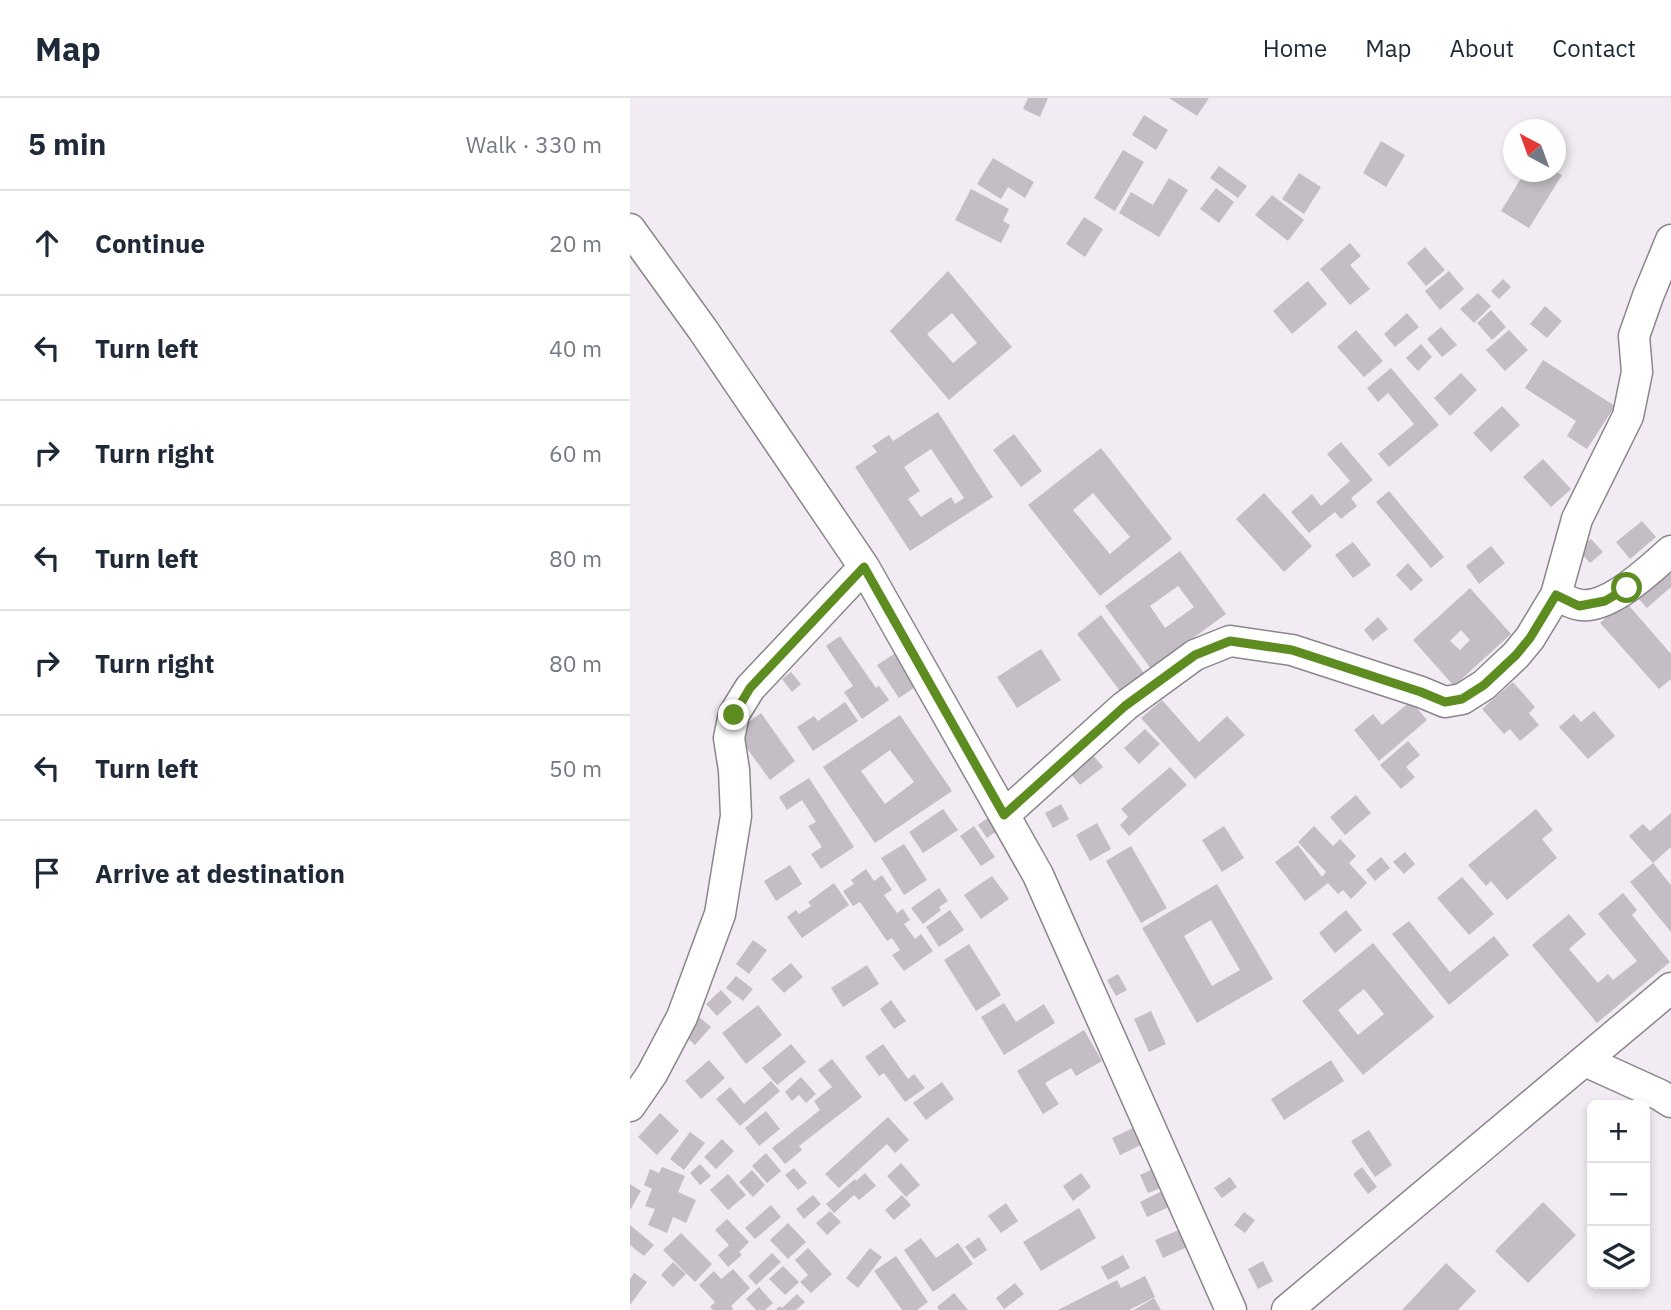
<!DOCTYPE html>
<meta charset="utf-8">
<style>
:root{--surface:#fff;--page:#f6f6f7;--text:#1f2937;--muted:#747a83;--line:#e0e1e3}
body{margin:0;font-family:"IBM Plex Sans",sans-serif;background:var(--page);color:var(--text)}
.controls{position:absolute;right:21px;bottom:21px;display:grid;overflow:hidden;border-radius:10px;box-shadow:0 4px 10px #0003}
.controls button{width:63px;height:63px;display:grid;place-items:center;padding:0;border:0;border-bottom:2px solid var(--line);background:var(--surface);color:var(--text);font:35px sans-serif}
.compass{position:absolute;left:873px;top:21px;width:63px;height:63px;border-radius:50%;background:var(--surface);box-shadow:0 4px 10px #0003;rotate:319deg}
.stop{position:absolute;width:21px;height:21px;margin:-16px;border:5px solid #5d8d21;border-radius:50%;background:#fff}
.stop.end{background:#5d8d21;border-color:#fff;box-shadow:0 2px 7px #0008}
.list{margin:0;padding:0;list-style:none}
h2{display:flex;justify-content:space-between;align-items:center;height:91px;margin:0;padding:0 28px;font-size:30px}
h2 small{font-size:23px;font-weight:400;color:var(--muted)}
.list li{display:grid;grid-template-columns:46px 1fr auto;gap:21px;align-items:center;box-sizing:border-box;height:105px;padding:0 28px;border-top:2px solid var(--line)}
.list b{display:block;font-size:26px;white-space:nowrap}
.list em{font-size:23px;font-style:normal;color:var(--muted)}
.icon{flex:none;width:38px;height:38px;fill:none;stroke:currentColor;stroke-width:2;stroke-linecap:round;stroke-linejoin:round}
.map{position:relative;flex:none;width:1041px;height:1212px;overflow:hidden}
header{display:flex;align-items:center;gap:42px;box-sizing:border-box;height:98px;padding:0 35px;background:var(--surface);border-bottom:2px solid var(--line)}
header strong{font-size:33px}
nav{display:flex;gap:38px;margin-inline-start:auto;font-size:24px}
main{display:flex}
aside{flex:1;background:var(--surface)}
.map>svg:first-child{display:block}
</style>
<header>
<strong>Map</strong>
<nav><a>Home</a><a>Map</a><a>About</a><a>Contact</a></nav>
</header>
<main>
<aside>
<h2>5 min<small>Walk · 330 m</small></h2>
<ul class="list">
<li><svg class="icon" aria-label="ahead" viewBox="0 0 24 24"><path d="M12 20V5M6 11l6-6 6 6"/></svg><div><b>Continue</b></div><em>20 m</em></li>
<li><svg class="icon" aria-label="left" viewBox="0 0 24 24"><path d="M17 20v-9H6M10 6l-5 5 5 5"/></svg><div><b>Turn left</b></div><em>40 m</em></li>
<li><svg class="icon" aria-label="right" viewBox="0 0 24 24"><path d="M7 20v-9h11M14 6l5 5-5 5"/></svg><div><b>Turn right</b></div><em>60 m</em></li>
<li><svg class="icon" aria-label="left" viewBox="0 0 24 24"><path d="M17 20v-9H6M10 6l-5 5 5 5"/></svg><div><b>Turn left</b></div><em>80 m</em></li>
<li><svg class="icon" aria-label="right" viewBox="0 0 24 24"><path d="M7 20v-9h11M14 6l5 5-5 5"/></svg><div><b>Turn right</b></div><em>80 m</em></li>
<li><svg class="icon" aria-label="left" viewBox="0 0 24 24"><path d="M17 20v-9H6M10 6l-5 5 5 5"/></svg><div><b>Turn left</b></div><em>50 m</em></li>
<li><svg class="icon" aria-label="arrive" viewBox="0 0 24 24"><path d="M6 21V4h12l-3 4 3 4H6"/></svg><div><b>Arrive at destination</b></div></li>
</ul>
</aside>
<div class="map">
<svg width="1041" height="1212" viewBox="0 0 1041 1212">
<rect width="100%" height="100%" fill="#f2ebf3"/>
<path fill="#c4bdc5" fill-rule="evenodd" d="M398,0H418L410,19L393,11Z
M539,0H579L567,18Z
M514,17L538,32L526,52L502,37Z
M751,43L775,57L756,89L733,75Z
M493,52L514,64L485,113L464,100Z
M363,60L404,84L395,100L378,89L371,101L347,86Z
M589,68L617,88L608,100L580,80Z
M895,74H926L932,77L899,130L871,113Z
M669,75L691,89L674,116L652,101Z
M539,80L558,92L529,139L489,115L501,94L523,107Z
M586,90L604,104L589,125L570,111Z
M341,91L379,111L373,123L380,127L371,145L325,122Z
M642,97L674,122L658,143L625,117Z
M454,119L473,131L455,159L436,146Z
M720,145L731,158L720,167L740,191L720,207L690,171Z
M795,149L815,172L796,188L777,165Z
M318,173L382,249L319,302L260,233ZM322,215L347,245L323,265L297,236Z
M819,173L834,191L810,212L795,193Z
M873,181L881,189L869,201L861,193Z
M678,183L697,206L662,236L643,213Z
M848,195L861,208L844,225L830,211Z
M915,208L932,223L917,240L900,226Z
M861,212L876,229L862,242L847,225Z
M777,215L789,229L765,249L754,236Z
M811,229L827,247L812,259L797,241Z
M726,232L753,263L734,279L707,249Z
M879,232L898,252L875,273L856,252Z
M791,246L802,259L788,273L776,260Z
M913,262L985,308L957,351L937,338L946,323L895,290Z
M761,270L809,327L759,369L748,356L784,326L758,295L748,304L737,290Z
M831,275L847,292L820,318L804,300Z
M872,308L890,327L861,354L843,335Z
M308,314L363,399L280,453L225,369L247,354L242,348L259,337L263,343ZM301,351L334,400L325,406L321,399L291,419L278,401L290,393L274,369Z
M384,336L412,373L391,389L363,352Z
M711,344L743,382L721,400L727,408L711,421L705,414L679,435L661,414L682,396L691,408L720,383L697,356Z
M471,350L542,441L470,498L398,407ZM463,395L500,439L480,456L443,412Z
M913,361L941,391L921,409L893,379Z
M759,393L814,459L801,470L746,404Z
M634,395L682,448L654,474L606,421Z
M1012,423L1026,439L1000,461L986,444Z
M961,441L973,454L960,465L948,451Z
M723,444L741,467L723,480L705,457Z
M861,448L875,465L849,486L836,468Z
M550,453L596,516L521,571L475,508ZM548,488L564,509L535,530L520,508Z
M1030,464L1041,477V489L1017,510L1000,491Z
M778,465L793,482L781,493L766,477Z
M840,490L881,536L824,588L783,542ZM831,532L840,542L830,552L820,543Z
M995,503L1041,556V581L1029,591L970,525Z
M471,517L514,575L490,593L447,536Z
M748,519L758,531L743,543L734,532Z
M210,538L246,590L249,588L259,602L232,621L214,594L223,588L196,548Z
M411,551L431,582L387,610L367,579Z
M267,554L288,587L269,600L247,567Z
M161,574L171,586L162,594L152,581Z
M883,584L905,609L899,615L909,627L890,643L880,631L874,636L852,611Z
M532,602L569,644L597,618L615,637L565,681L511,620Z
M781,603L797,622L749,663L724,632L743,616L752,627Z
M215,604L228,623L183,653L167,629L184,618L188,623Z
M964,613L985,638L958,661L929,629L944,616L951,624Z
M131,615L165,663L140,682L105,634Z
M270,617L322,693L245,745L193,669ZM260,652L284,684L255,706L231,673Z
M515,631L530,646L509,666L494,650Z
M778,643L790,657L776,669L785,679L771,691L750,667Z
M463,657L473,669L450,687L440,675Z
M540,669L557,687L499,738L490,727L498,719L491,711Z
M179,680L224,749L191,771L181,756L192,749L178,728L186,724L172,702L157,712L149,699Z
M726,697L741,715L715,737L700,719Z
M431,706L439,721L423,730L415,715Z
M313,711L328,732L293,755L279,734Z
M906,711L923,732L912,741L927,760L877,802L861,783L856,788L838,767Z
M1041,715V749L1023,765L999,738L1013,726L1020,733Z
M362,717L371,730L357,740L348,727Z
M467,725L481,751L460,763L446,737Z
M344,728L365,759L351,768L330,738Z
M594,728L614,760L592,774L572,742Z
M684,728L703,748L710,741L726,758L719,765L737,785L721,801L713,792L708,796L698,785L675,803L645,764L668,747L692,779L696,774L668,744Z
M274,746L297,782L274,797L251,760Z
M501,748L537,810L511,825L476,763Z
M775,754L785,766L774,776L763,764Z
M751,759L760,770L745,783L736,772Z
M1023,765L1041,787V834L1000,784Z
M160,767L172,786L146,803L134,783Z
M236,771L244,783L252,777L262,792L254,797L267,815L273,811L280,822L274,826L285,841L291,836L303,853L274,873L262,857L270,852L262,840L257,843L230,804L223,808L213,793L224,786L221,782Z
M362,778L379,801L351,821L334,797Z
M832,779L864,816L839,837L807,800Z
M204,785L219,807L172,840L157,819L166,812L169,816L181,808L178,804Z
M587,786L643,881L567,925L512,830ZM581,822L610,872L582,888L554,838Z
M309,790L318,803L309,809L311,812L293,826L281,810Z
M993,795L1007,812L1002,817L1040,864L967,925L902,847L939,816L956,836L939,851L968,885L978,876L983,882L1007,863L968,816Z
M320,812L334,832L309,849L296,829Z
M716,812L732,832L705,855L689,835Z
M779,823L820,874L864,838L879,857L819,907L762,836Z
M123,842L137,852L119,876L106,866Z
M743,845L804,919L733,977L672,903ZM734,891L754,916L728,937L708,912Z
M339,846L371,897L346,913L314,862Z
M161,865L173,879L154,895L141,881Z
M237,867L249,886L213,909L201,890Z
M488,876L497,892L486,898L477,882Z
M106,878L123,891L113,903L96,890Z
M91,892L102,904L87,918L76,906Z
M261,902L276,923L264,931L250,911Z
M374,905L386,924L414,906L425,925L374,957L351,919Z
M128,907L152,937L116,966L92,935Z
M521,913L536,946L519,954L504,921Z
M68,918L81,929L65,947L53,936Z
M454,932L472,963L446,978L441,970L415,985L429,1006L413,1016L387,973Z
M161,946L176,964L147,987L132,970Z
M253,946L278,981L284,976L295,990L275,1004L254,975L249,978L235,959Z
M202,961L232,999L169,1048L172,1052L155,1066L142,1050L190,1012L184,1003L202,989L188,972Z
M79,962L95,980L71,1001L55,983Z
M701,962L714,983L654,1022L641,1001Z
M171,979L186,996L176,1005L169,997L162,1003L155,994Z
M141,983L150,993L110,1028L86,1001L100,989L114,1006Z
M312,984L324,1001L296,1022L283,1005Z
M136,1013L150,1031L129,1048L115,1030Z
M30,1015L49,1033L27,1057L8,1039Z
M258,1019L279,1042L265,1055L257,1046L209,1090L195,1076Z
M505,1029L513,1046L490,1057L482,1040Z
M739,1032L762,1067L745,1079L721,1043Z
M60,1034L75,1045L54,1072L40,1061Z
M92,1041L104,1053L86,1071L74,1059Z
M136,1055L151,1073L137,1085L122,1068Z
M271,1065L290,1087L276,1099L257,1078Z
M70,1066L81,1078L70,1087L60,1075Z
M32,1069L55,1078L48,1094L66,1102L56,1125L43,1119L37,1135L18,1127L25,1111L15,1108L22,1091L14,1087L20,1071L29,1075Z
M527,1069L535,1088L518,1095L510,1077Z
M732,1069L747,1089L738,1096L723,1076Z
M164,1070L177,1085L168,1092L155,1077Z
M122,1072L135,1087L123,1099L109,1084Z
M235,1075L246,1088L229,1102L224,1097L204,1115L196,1106L225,1081L226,1083Z
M451,1075L461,1089L443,1103L433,1088Z
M98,1076L116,1097L98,1112L80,1092Z
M600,1079L607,1089L592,1100L584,1090Z
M0,1086L11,1093L0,1112Z
M534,1092L541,1108L517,1119L510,1104Z
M183,1097L191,1106L174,1121L166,1111Z
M272,1097L281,1107L264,1122L255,1112Z
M913,1104L946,1137L898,1185L865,1153Z
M376,1105L388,1123L371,1135L358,1118Z
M141,1107L151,1119L125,1141L115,1130Z
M449,1110L466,1140L411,1173L393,1144Z
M200,1113L211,1124L197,1137L186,1125Z
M614,1114L625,1122L615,1135L604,1127Z
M97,1121L119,1144L109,1154L112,1157L98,1169L88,1157L99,1147L85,1132Z
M158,1125L176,1144L158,1161L140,1142Z
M0,1127L24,1147L14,1158L0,1147Z
M551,1131L559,1148L533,1160L525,1142Z
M51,1135L82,1166L65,1184L33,1152Z
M349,1139L357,1152L344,1161L335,1149Z
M291,1140L306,1160L328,1145L343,1166L303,1194L274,1152Z
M178,1150L202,1176L181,1195L170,1184L178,1177L165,1162Z
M240,1150L252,1159L228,1190L216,1180Z
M142,1155L151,1164L126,1187L118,1178Z
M493,1157L500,1170L478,1182L471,1169Z
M266,1158L298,1204L287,1212H272L244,1173Z
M633,1163L643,1183L628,1191L618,1171Z
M43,1164L56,1176L43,1189L31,1177Z
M816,1165L846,1193L828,1212H772Z
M153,1168L169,1184L155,1197L139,1181Z
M103,1171L120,1190L101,1208L103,1210L102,1212H83L80,1209L85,1204L69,1187L84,1173L91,1181Z
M4,1175L17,1184L0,1207V1181Z
M515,1178L525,1199L499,1212H428L487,1182L491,1190Z
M385,1185L394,1196L374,1211L366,1200Z
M129,1189L143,1205L135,1212H126L116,1201Z
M324,1195L338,1212H309L307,1209Z
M167,1196L175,1204L166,1212H145L150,1208L152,1210Z
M524,1200L531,1212H504Z"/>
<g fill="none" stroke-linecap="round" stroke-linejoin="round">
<g stroke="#8b858c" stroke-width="33">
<path id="minor" d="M0,131L73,232L234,469L408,777L601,1212
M926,497C932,500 939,504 946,506C976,515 1020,471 1041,453
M374,717L495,608L565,557L600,543L662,552L791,594L815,604L832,601L854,587L886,557L900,540L926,497L947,421L998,318L1007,274L1004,238L1018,198L1041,142
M955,963L1030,997L1041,1004
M0,1008L22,976L52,919L90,816L106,718L104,672L99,640L104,616L120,590L234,469
M657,1212L1041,890"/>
</g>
<use href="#minor" stroke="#fff" stroke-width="30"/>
</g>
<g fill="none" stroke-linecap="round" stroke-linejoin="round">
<path stroke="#5d8d21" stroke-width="9" d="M104,617L120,590L234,469L374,717L495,608L565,557L600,543L662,552L791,594L815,604L832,601L854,587L886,557L900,540L926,497L949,508L975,503L997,490"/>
</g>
</svg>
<div class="controls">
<button>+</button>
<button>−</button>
<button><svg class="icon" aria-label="layers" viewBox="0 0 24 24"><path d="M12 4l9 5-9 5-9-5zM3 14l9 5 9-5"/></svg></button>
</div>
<svg class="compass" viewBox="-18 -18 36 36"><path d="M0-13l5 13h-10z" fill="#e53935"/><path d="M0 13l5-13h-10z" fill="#747a83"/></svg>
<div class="stop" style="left:997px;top:490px"></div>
<div class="stop end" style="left:104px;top:617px"></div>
</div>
</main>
